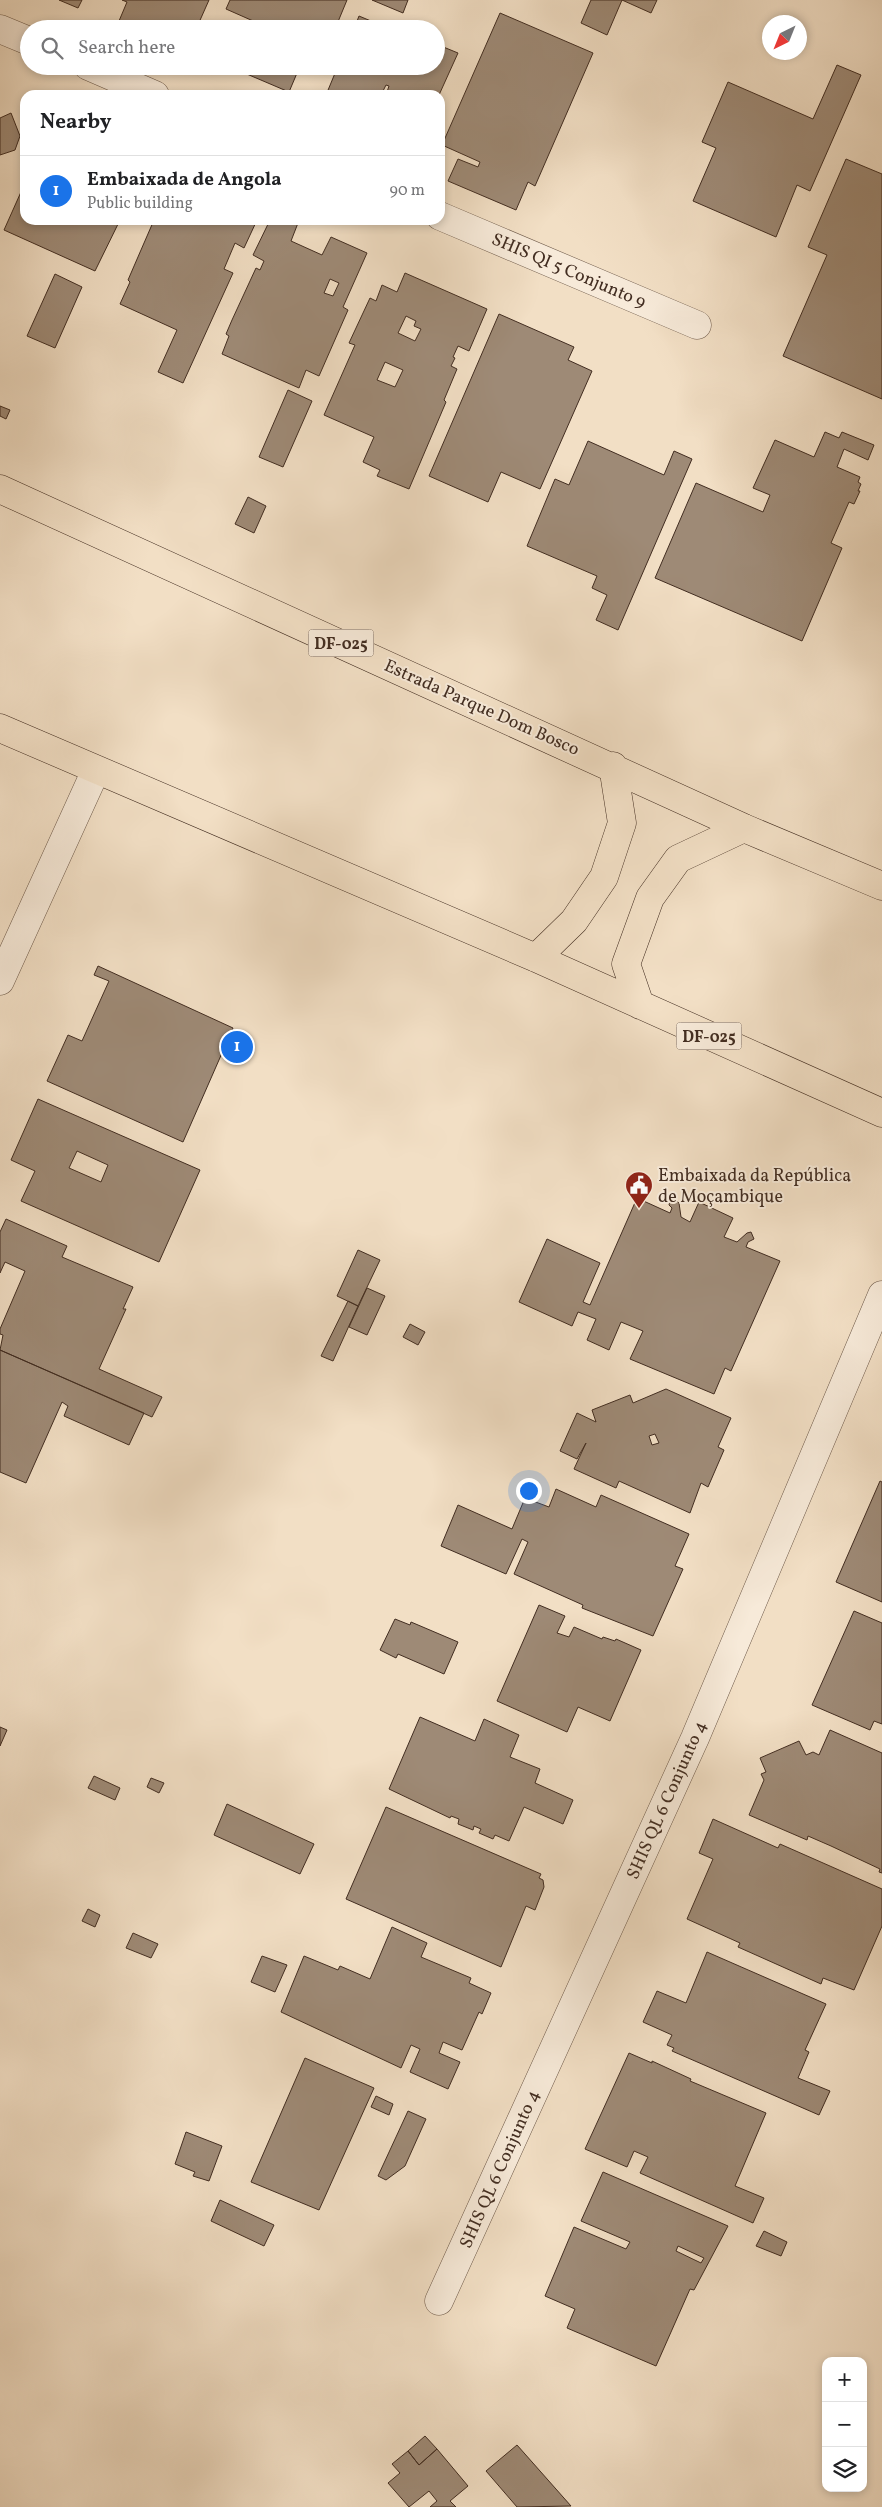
<!DOCTYPE html>
<meta charset="utf-8">
<style>
:root{--surface:#fff;--page:#f6f6f6;--text:#202124;--muted:#757577;--line:#e0e0e0;--accent:#1a73e8}
body{margin:0;font-family:Vollkorn,serif;background:var(--page);color:var(--text)}
.controls{position:absolute;right:15px;bottom:15px;display:grid;overflow:hidden;border-radius:10px;box-shadow:0 2px 8px #0003}
.controls button{width:45px;height:45px;display:grid;place-items:center;padding:0;border:0;border-bottom:1px solid var(--line);background:var(--surface);color:var(--text);font:25px sans-serif}
.compass{position:absolute;left:762px;top:15px;width:45px;height:45px;border-radius:50%;background:var(--surface);box-shadow:0 2px 8px #0003;rotate:223deg}
.you{position:absolute;left:528px;top:1490px;width:18px;height:18px;margin:-12px;border:4px solid #fff;border-radius:50%;background:#1a73e8;box-shadow:0 0 0 8px #1a73e833}
.badge{display:grid;place-items:center;width:32px;height:32px;border-radius:50%;background:var(--accent);color:#fff;font-size:16px;font-weight:700}
.pin{position:absolute;translate:-50% -50%;border:2px solid #fff;box-shadow:0 1px 5px #0006}
.list{margin:0;padding:0;list-style:none}
h2{display:flex;justify-content:space-between;align-items:center;height:65px;margin:0;padding:0 20px;font-size:21px}
h2 small{font-size:16px;font-weight:400;color:var(--muted)}
.list li{display:grid;grid-template-columns:32px 1fr auto;gap:15px;align-items:center;box-sizing:border-box;height:70px;padding:0 20px;border-top:1px solid var(--line)}
.list b{display:block;font-size:19px;white-space:nowrap}
.list p{margin:0;font-size:16px;white-space:nowrap;color:var(--muted)}
.list em{font-size:16px;font-style:normal;color:var(--muted)}
.icon{flex:none;width:28px;height:28px;fill:none;stroke:currentColor;stroke-width:2;stroke-linecap:round;stroke-linejoin:round}
.map{position:relative;flex:none;width:882px;height:2507px;overflow:hidden}
.search{position:absolute;background:var(--surface);box-shadow:0 2px 8px #0003;left:20px;top:20px;width:425px;height:55px;display:flex;align-items:center;gap:12px;box-sizing:border-box;padding:0 18px;border-radius:28px;color:var(--muted);font-size:19px}
.panel{position:absolute;background:var(--surface);box-shadow:0 2px 8px #0003;left:20px;top:90px;width:425px;height:135px;border-radius:15px}
.map>svg:first-child{display:block}
</style>
<div class="map">
<svg width="882" height="2507" viewBox="0 0 882 2507">
<rect width="100%" height="100%" fill="#f2dfc5"/>
<filter id="stains"><feTurbulence type="fractalNoise" baseFrequency=".004" numOctaves="4"/><feColorMatrix values="0 0 0 0 .2 0 0 0 0 .09 0 0 0 0 .02 0 0 0 .5 -.17"/></filter>
<radialGradient id="worn" r=".72"><stop offset=".6" stop-color="#630" stop-opacity="0"/><stop offset="1" stop-color="#630" stop-opacity=".3"/></radialGradient>
<path fill="#9e8a76" stroke="#422d21" fill-rule="evenodd" d="M59,0H82L78,8Z
M122,0H209L197,27L200,29H136L119,21L127,2Z
M230,0H347L335,29H258L260,24L226,9Z
M372,0H408L403,13Z
M591,0H622L607,35L581,23Z
M622,0H657L651,13Z
M500,13L593,53L535,186L528,182L516,210L448,181L458,159L478,167L480,162L442,145Z
M359,16L390,29H354Z
M436,44L458,53L439,95H386L389,86L386,85L381,95H326L338,66H436Z
M837,65L861,75L810,191L797,185L776,237L693,201L716,148L702,142L728,82L813,119Z
M228,66H300L289,92Z
M11,113L20,136L15,150L0,155V118Z
M846,159L882,174V399L783,356L827,255L808,247Z
M25,183V220H120L95,271L4,230Z
M154,220H257L244,248L235,243L224,269L233,273L183,383L158,372L177,330L120,304L130,282L128,280Z
M270,220H292L298,223L291,241L322,255L331,237L367,253L343,307L348,310L319,376L306,370L299,388L222,354L229,336L226,334L232,320L256,268L260,270L264,261L253,255ZM330,279L339,283L333,296L324,293Z
M405,273L487,309L469,351L458,346L453,357L455,358L451,366L457,369L444,400L446,402L409,489L377,476L380,470L363,462L374,437L324,415L355,345L349,343L370,298L376,301L382,285L397,292ZM406,316L416,321L414,326L421,329L415,341L398,333ZM385,362L403,370L395,387L377,380Z
M55,274L82,287L55,348L27,336Z
M499,314L574,347L568,360L592,371L540,489L501,472L488,502L429,476Z
M288,390L312,401L283,467L259,457Z
M0,406L10,410L6,419L0,416Z
M825,432L839,438L842,432L874,445L868,460L844,449L837,467L860,477L858,482L861,484L858,491H860L854,504L849,502L831,543L842,548L802,641L655,578L696,483L763,512L770,495L753,488L775,440L814,457Z
M588,441L664,475L674,451L692,459L618,630L596,620L607,595L592,588L597,576L527,546L555,479L569,485Z
M248,497L266,506L254,533L235,524Z
M98,966L233,1028L183,1142L47,1081L68,1035L82,1041L109,981L94,975Z
M38,1099L200,1170L159,1262L21,1201L35,1171L11,1160ZM77,1151L108,1165L101,1182L69,1168Z
M637,1198L670,1213L672,1208L669,1205L670,1200L675,1199L679,1203L681,1217L690,1222L699,1202L733,1218L724,1237L737,1242L747,1233L751,1232L754,1239L748,1242L746,1247L780,1261L731,1371L725,1368L714,1394L630,1359L643,1331L621,1322L609,1350L587,1340L596,1319L578,1312L572,1326L519,1302L547,1239L600,1263L583,1302L590,1305Z
M6,1219L67,1246L62,1257L133,1287L123,1309H126L99,1369L162,1397L152,1417L0,1350L3,1335L0,1334V1329L25,1271L5,1262L0,1273V1232Z
M358,1250L380,1260L358,1306L337,1296Z
M367,1288L385,1296L367,1335L349,1327Z
M348,1301L358,1306L333,1361L321,1356Z
M410,1324L425,1332L418,1345L403,1337Z
M0,1350L144,1413L129,1445L64,1416L68,1406L62,1402L26,1483L0,1472Z
M666,1389L731,1418L718,1447L724,1450L708,1487L701,1483L690,1513L619,1481L616,1488L574,1469L586,1443L577,1459L560,1451L577,1413L596,1422L592,1410L630,1395L633,1403ZM655,1434L659,1443L652,1445L649,1436Z
M880,1481L882,1482V1602L836,1582Z
M556,1489L596,1507L601,1495L689,1534L675,1566L683,1569L653,1636L582,1608L583,1605L514,1574L528,1542L522,1539L506,1574L441,1546L458,1505L512,1529L525,1498L549,1507Z
M539,1605L565,1616L557,1633L569,1637L574,1627L602,1639L603,1637L615,1641L616,1639L641,1650L610,1721L578,1707L567,1732L497,1701Z
M854,1611L882,1623V1724L874,1721L870,1730L812,1705Z
M395,1619L410,1625L411,1622L458,1642L444,1674L398,1654L396,1658L380,1650Z
M420,1717L475,1741L484,1719L519,1735L510,1757L540,1769L535,1783L573,1800L563,1824L524,1807L509,1841L495,1835L493,1839L479,1833L481,1829L474,1826L473,1830L458,1824L459,1819L451,1816L450,1818L389,1789Z
M0,1727L7,1730L0,1746Z
M830,1730L882,1753V1873L879,1872L880,1869L831,1846L808,1836L807,1840L749,1815L764,1780L761,1774L766,1772L760,1758L799,1741L806,1755L813,1752L819,1755Z
M94,1776L120,1788L115,1800L88,1788Z
M151,1778L164,1783L159,1793L147,1787Z
M227,1804L314,1844L300,1874L214,1835Z
M386,1807L541,1874L539,1878L543,1880L544,1887L535,1910L526,1906L501,1967L346,1899Z
M713,1819L778,1848L780,1844L882,1889V1926L854,1990L823,1978L821,1984L738,1947L740,1943L687,1919L713,1859L699,1853Z
M88,1909L100,1915L95,1927L82,1921Z
M392,1927L427,1943L421,1957L471,1978L469,1983L491,1993L482,2014L479,2012L462,2050L443,2042L439,2053L460,2062L448,2089L410,2072L420,2049L411,2045L401,2068L281,2012L304,1956L338,1970L340,1966L370,1979Z
M133,1933L158,1944L151,1958L126,1948Z
M707,1952L826,2004L805,2050L809,2052L798,2078L830,2091L819,2115L672,2051L674,2048L667,2045L672,2035L643,2022L657,1991L686,2003Z
M262,1956L287,1965L275,1992L251,1982Z
M629,2053L652,2063V2061L691,2079L690,2081L766,2113L735,2186L764,2198L753,2223L640,2173L648,2157L634,2151L627,2167L585,2149Z
M305,2058L374,2088L319,2210L251,2182Z
M376,2096L393,2104L389,2115L371,2107Z
M408,2111L426,2119L405,2166L386,2180L378,2176Z
M186,2132L222,2146L209,2181L193,2176L195,2172L175,2164Z
M603,2172L728,2226L694,2290L690,2289L656,2366L567,2328L575,2309L545,2296L574,2227L626,2249L630,2242L581,2221ZM678,2246L704,2258L701,2263L676,2251Z
M220,2200L274,2225L264,2246L211,2221Z
M764,2231L787,2242L781,2256L756,2246Z
M425,2436L437,2449L419,2465L408,2451Z
M517,2445L571,2506L517,2507L486,2471Z
M437,2449L468,2486L450,2501L456,2507H430L437,2501L429,2491L409,2507L388,2483L400,2473L392,2464L408,2451L419,2465Z"/>
<g fill="none" stroke-linecap="round" stroke-linejoin="round">
<g stroke="#6e5a4a" stroke-width="29">
<path id="street" d="M0,29L29,41
M88,66L155,95
M440,216L697,325
M0,981L96,770
M439,2301L695,1738L882,1295"/>
</g>
<g stroke="#422d21" stroke-width="29">
<path id="primary" d="M0,489L744,828L882,886
M0,728L536,958L882,1113
M536,958L574,921L604,877L622,823L613,766
M640,1005L626,964L650,898L678,859L744,828"/>
</g>
<use href="#street" stroke="#f7ead9" stroke-width="28"/>
<use href="#primary" stroke="#f2dfc5" stroke-width="28"/>
</g>
<defs>
<g id="civic-pin" transform="scale(1.4375)"><path d="M0 17L-7.5 6A9.5 9.5 0 1 1 7.5 6Z" fill="#8f2418" stroke="#f7ead9"/><path d="M-.6-6.5H3V-4.5H.6V-3L4-1V1h2V6H-6V1h2V-1L-.6-3ZM-1.2 2.5V6h2.4V2.5Z" fill="#fff"/></g>
</defs>
<g fill-rule="evenodd">
<use href="#civic-pin" x="639" y="1185"/>
</g>
<g text-anchor="middle" stroke-width="4" stroke-linejoin="round" paint-order="stroke">
<g fill="#f7ead9" stroke="#786658" stroke-width="1">
<rect x="308.5" y="629.5" width="65" height="27" rx="4"/>
<rect x="676.5" y="1022.5" width="65" height="27" rx="4"/>
</g>
<g font-size="16" font-weight="bold" fill="#422d21">
<text x="341" y="649">DF-025</text>
<text x="709" y="1042">DF-025</text>
</g>
<g font-size="18" fill="#422d21" stroke="#f7ead9">
<text transform="translate(569 270) rotate(23)" y="6">SHIS QI 5 Conjunto 9</text>
<text transform="translate(482 707) rotate(24)" y="6">Estrada Parque Dom Bosco</text>
<text transform="translate(666 1800) rotate(-66)" y="6">SHIS QL 6 Conjunto 4</text>
<text transform="translate(499 2169) rotate(-66)" y="6">SHIS QL 6 Conjunto 4</text>
</g>
<g font-size="18" fill="#422d21" stroke="#f7ead9" text-anchor="start">
<text x="658" y="1181">Embaixada da República<tspan x="658" dy="21">de Moçambique</tspan></text>
</g>
</g>
<rect width="100%" height="100%" filter="url(#stains)"/>
<rect width="100%" height="100%" fill="url(#worn)"/>
</svg>
<div class="controls">
<button>+</button>
<button>−</button>
<button><svg class="icon" aria-label="layers" viewBox="0 0 24 24"><path d="M12 4l9 5-9 5-9-5zM3 14l9 5 9-5"/></svg></button>
</div>
<svg class="compass" viewBox="-18 -18 36 36"><path d="M0-13l5 13h-10z" fill="#e53935"/><path d="M0 13l5-13h-10z" fill="#757577"/></svg>
<div class="you"></div>
<div class="pin badge" style="left:237px;top:1047px">1</div>
<div class="search"><svg class="icon" aria-label="search" viewBox="0 0 24 24"><circle cx="10" cy="10" r="6"/><path d="M15 15l6 6"/></svg>Search here</div>
<section class="panel">
<h2>Nearby<small></small></h2>
<ul class="list">
<li><span class="badge">1</span><div><b>Embaixada de Angola</b><p>Public building</p></div><em>90 m</em></li>
</ul>
</section>
</div>
